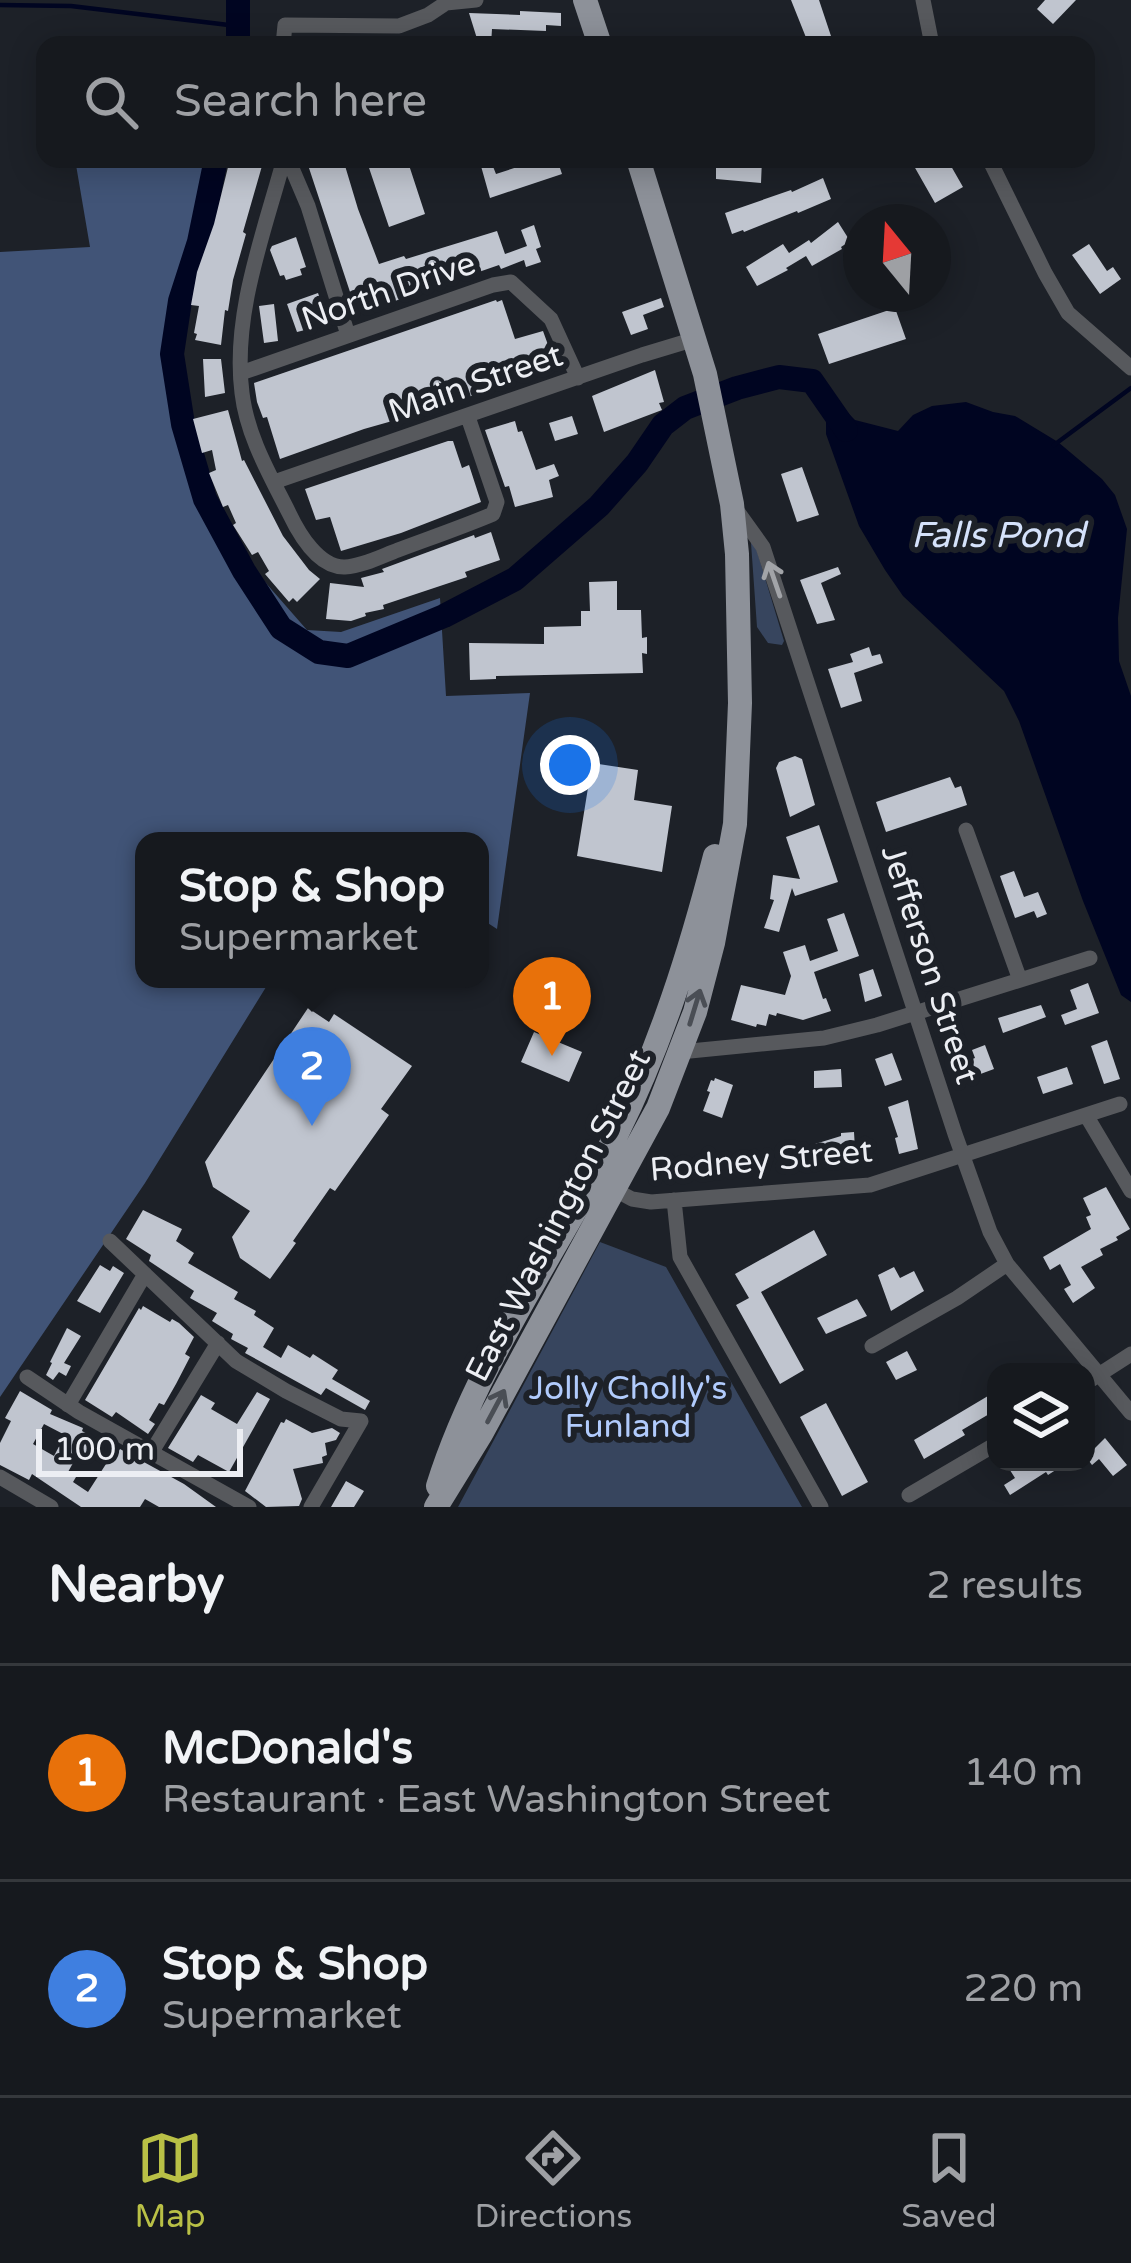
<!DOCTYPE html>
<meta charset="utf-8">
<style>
:root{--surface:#16191e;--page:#23262b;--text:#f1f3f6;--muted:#9ea0a4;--line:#35383c;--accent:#b9c046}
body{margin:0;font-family:"Varela Round",sans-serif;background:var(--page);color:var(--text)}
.controls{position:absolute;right:36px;bottom:36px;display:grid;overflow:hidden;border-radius:24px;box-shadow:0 6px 30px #0003}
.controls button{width:108px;height:108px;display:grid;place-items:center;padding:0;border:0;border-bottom:3px solid var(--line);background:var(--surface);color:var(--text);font:60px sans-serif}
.compass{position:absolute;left:843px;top:204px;width:108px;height:108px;border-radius:50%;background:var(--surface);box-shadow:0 6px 30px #0003;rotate:342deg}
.scale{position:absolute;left:36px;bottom:30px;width:207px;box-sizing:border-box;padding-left:12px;border:6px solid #eceef3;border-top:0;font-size:33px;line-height:42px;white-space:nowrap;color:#eceef3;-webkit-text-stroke:9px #1d2128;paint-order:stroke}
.you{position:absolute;left:570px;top:765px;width:42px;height:42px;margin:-30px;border:9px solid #fff;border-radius:50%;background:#1a73e8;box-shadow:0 0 0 18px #1a73e833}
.badge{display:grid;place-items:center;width:78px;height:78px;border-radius:50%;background:var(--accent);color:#fff;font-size:39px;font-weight:700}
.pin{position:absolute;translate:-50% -99px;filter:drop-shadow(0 3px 6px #0008)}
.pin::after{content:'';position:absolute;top:63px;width:42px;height:36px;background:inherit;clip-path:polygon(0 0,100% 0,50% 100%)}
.popup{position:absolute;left:135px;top:832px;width:354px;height:156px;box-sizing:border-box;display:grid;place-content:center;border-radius:24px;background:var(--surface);filter:drop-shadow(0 3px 9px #0005);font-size:39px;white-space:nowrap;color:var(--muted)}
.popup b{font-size:45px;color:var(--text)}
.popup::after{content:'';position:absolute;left:50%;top:100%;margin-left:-24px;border:24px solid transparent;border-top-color:var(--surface)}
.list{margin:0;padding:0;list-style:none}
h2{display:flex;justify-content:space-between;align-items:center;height:156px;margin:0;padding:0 48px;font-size:51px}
h2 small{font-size:39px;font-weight:400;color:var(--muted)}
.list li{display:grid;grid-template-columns:78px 1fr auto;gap:36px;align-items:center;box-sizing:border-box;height:216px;padding:0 48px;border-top:3px solid var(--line)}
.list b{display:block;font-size:45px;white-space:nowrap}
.list p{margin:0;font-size:39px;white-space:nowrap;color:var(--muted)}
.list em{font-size:39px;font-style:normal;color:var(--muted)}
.icon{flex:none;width:66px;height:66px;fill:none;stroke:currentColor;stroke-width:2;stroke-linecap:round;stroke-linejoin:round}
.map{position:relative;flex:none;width:1131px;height:1507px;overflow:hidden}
.search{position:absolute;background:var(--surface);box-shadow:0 6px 30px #0003;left:36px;right:36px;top:36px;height:132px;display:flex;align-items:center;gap:30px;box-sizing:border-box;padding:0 42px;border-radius:24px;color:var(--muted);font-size:45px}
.sheet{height:588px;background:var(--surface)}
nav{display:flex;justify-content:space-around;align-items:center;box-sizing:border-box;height:168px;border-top:3px solid var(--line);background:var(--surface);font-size:33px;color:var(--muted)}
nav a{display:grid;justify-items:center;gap:6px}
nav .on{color:var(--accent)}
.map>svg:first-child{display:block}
</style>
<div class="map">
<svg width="1131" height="1507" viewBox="0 0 1131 1507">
<rect width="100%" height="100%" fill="#1d2128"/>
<path fill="#37455e" d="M754,541L784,641L782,645L768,643L757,627L751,543Z
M600,1242L666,1267L802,1507H458Z"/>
<path fill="#415477" d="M75,159H217L206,240L180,342L204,478L251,566L307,630L341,632L440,598L446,696L530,693L497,929L480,918V841H364L359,838L356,841H144V979H271L145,1183L0,1397V252L90,247Z"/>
<path fill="#000521" d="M837,402L855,420L898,431L913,415L932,406L966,402L993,412L1015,416L1058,442L1102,479L1115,495L1127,529L1118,618L1119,661L1131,696V1002L1121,995L1083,901L1019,721L1004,691L903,596L885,570L859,526L826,434V413Z"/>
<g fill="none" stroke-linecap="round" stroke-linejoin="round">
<path stroke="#000521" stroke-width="4.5" d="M0,5L71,6L237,26
M1054,445L1131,388"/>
<path stroke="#000521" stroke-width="24" d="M238,0V45
M216,159L199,242L180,301L172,354L183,424L205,499L244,571L281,628L319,652L348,656L444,616L515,579L599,506L637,463L663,425L685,408L737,388L779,377L812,381L846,430"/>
</g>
<path fill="#c0c5cf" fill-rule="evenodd" d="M791,0H819L834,45H809Z
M1045,0H1076L1053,24L1037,9Z
M520,11L561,13V26L546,25V31L492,29L491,45H479L469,13L520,15Z
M230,159H264L243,232L246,234L233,280L228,311L225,310L221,345L195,340L197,334L194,333L199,306L191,305L197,272L214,224Z
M306,159H343L358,209L379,264L404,256L406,259L497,231L505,254L527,246L521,230L534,225L541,247L536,249L541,262L526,267L524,260L501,269L499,265L363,312L361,305L355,307Z
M366,159H407L425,214L389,227Z
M479,159H490L496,174L542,159H557L562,174L490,198Z
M716,159H762L761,183L716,179Z
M910,159H947L963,187L935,203Z
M823,178L831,199L798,213L797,211L744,232L743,230L732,234L725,213L791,190L792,192Z
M838,222L850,241L841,247L842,249L812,266L806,256L786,268L788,270L757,286L746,267L783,244L789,253L809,240L811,243Z
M296,237L306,267L300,269L302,275L286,280L284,275L280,276L270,250L272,246Z
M1089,244L1107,271L1113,267L1121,279L1100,294L1072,255Z
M318,293L329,324L297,332L287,304Z
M661,298L664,307L643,315L648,329L631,335L622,312Z
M496,300L497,302L502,300L515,339L543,331L556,367L424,412L364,429L280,459L267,417L263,418L257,402L254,383Z
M274,304L278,341L264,343L259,306Z
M895,308L906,339L829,364L818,334Z
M203,359H221L225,393L205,397Z
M655,370L664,402L659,403L662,410L604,432L592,396Z
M228,410L242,461L244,460L283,536L309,570L320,579L297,602L293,598L289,602L265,574L269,571L258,552L252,555L233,525L236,523L228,505L223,507L209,473L216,470L212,450L202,453L193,419Z
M572,416L578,434L555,441L549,423Z
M515,421L518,432L522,431L536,470L554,464L559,476L549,480L553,497L515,507L509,486L505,487L485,430Z
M448,441H453L462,468L469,465L481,502L401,533L341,551L330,517L316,520L305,489Z
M802,467L819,515L797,522L781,474Z
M491,532L500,560L465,572L467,577L383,605L384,609L365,613L366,616L351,621L326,619L330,583L364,587L361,578L384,572L382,569L474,535L475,538Z
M838,567L841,574L821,583L835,620L817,624L800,580Z
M617,581V610H641L642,638L647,637V654L642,653L643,673L496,676V679L470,680L469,643L544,644V627L581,626V611H590L589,582Z
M869,647L872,656L880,654L883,663L854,673L862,701L841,708L828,669L853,662L850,654Z
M795,756L802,759L815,805L790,817L776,768L779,762Z
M592,763L638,770L634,800L672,806L662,872L577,856Z
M950,777L955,788L961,786L967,805L886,832L876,802Z
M819,825L838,882L795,896L792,888L779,932L764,928L774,900L770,899L773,875L800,879L786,837Z
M1014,871L1024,897L1038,892L1047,914L1037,918L1034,911L1015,918L1000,876Z
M844,913L859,956L814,972L823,999L826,998L831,1011L803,1020L777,1013L776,1016L769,1014L766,1026L757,1024L756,1027L731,1020L741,985L785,995L791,976L783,952L805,945L810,961L838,951L827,919Z
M873,969L882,996L865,1002L859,974Z
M1088,983L1099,1013L1065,1025L1061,1015L1077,1009L1070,990Z
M1041,1005L1046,1017L1003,1033L998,1018Z
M308,1008L329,1022L334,1014L412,1066L381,1109L389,1115L335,1191L330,1188L293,1241L296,1243L270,1279L240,1258L232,1237L250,1211L213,1187L205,1162Z
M534,1032L582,1052L569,1082L521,1062Z
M1107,1040L1120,1079L1104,1084L1091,1046Z
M985,1045L994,1069L967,1079L961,1063L975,1058L972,1050Z
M892,1053L902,1080L885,1086L875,1059Z
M1067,1067L1073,1084L1043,1094L1037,1077Z
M841,1069L842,1087L814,1088V1071Z
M715,1078L733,1085L722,1118L703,1111L710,1092L707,1091L711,1080L714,1081Z
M908,1100L918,1149L899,1154L895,1138L898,1137L888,1107Z
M854,1132L855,1149H847V1158L831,1159L832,1163L815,1168L810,1148L816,1146L815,1144L841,1136V1133Z
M1106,1187L1130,1229L1116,1237L1118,1240L1100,1249L1103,1255L1081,1267L1095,1288L1073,1303L1064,1289L1071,1285L1060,1264L1050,1270L1043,1257L1091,1229L1086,1217L1091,1215L1083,1198Z
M143,1210L182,1229L176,1241L194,1253L188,1263L238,1292L234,1299L256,1311L254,1315L274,1328L263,1347L281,1358L288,1345L310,1358L313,1354L338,1370L332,1379L370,1401L365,1410L326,1388L321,1395L245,1353L248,1348L231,1339L233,1334L212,1321L217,1313L190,1298L194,1291L149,1261L151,1255L126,1239Z
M814,1230L827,1255L761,1292L804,1370L780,1384L736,1305L749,1298L735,1274Z
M100,1265L110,1271L113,1266L124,1273L100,1313L77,1301Z
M894,1267L900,1278L914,1271L924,1291L891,1311L878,1275Z
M857,1299L867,1316L826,1334L817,1318Z
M143,1306L170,1322L172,1319L179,1323L194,1337L185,1354L190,1357L176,1384L164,1405L159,1403L149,1420L155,1424L148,1434L116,1412L112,1417L85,1400L139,1308L141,1310Z
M67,1328L81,1336L64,1363L71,1366L66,1376L59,1372L53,1380L46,1375L52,1363L50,1362Z
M907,1351L917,1370L896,1380L886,1362Z
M20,1391L52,1410L50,1414L83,1428L82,1431L98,1440L87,1459L78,1454L68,1472L76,1477L73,1482L88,1492L115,1450L118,1452L120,1449L184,1484L216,1507H159L145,1499L140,1507H81L32,1474L29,1480L0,1465V1443L11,1421L5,1418ZM44,1424L65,1435L54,1456L33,1444Z
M257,1392L270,1399L229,1472L198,1455L193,1462L168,1448L201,1395L215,1403L211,1409L237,1424Z
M993,1393L996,1398V1410L962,1430L965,1435L924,1459L914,1440Z
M826,1403L868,1482L842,1496L800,1417Z
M286,1419L312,1433L332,1428L340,1433L336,1440L325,1443L327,1455L322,1457L323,1463L293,1469L302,1499L299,1506L266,1507L245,1491L281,1422L284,1423Z
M1105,1438L1127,1465L1113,1476L1099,1459L1092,1465L1086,1457Z
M1016,1462H1026L1030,1468L1039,1462H1068L1048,1475L1046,1472L1010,1495L1004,1485L1015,1478L1008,1467Z
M346,1481L364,1491L354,1507H331Z"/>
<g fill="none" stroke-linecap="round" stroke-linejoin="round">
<path stroke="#57595d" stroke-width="15" d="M923,0L932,45
M283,45L285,25L399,26L428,15L446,3L476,0
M284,159C264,233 232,315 242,393C247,436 270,475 289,513C299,534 319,568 345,567C363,566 382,556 398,550C430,538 462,527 493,514L497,502L468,417
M288,159L308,206L348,335
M989,159L1045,273L1068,313L1131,368
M241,373L493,285L511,282L551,319L578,378
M274,482L642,355L695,339
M735,508L763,547L955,1134L990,1232L1007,1264L1131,1413
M966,830L1020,980
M680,1052L824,1038L877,1025L1090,958
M1086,1115L1131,1191
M606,1185L632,1199L651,1202L870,1185L1120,1104
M674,1200L680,1257L821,1507
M110,1241L236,1361L286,1391L341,1419L361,1421L311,1507
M872,1346L957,1298L1007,1264
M27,1377L79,1412L249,1507
M1086,1383L1131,1354
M68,1405L145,1274
M151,1453L218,1343
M0,1477L51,1507
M909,1495L996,1444"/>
<path stroke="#8d9199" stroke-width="24" d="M585,0L600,45
M438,1486C477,1361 558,1250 617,1133C661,1045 690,952 715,856
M436,1507L481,1434L658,1108L695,1012L713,943L735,824L740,703L737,554L732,504L705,374L638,159"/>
</g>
<defs><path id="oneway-shaft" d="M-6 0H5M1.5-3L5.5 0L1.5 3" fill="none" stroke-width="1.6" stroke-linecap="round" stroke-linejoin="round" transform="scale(3)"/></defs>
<use stroke="#a2a4a8" href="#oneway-shaft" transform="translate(774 579) rotate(-109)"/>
<g stroke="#4a4e55">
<use href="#oneway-shaft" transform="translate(695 1007) rotate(-73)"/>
<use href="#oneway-shaft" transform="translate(496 1406) rotate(-62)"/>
</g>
<g text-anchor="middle" stroke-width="12" stroke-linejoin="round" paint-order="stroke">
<g font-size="33" fill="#eceef3" stroke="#1d2128">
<text transform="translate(388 290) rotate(-19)" y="12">North Drive</text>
<text transform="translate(475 382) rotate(-19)" y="12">Main Street</text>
<text transform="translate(931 964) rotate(72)" y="12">Jefferson Street</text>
<text transform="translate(761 1159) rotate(-5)" y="12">Rodney Street</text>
<text transform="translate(557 1215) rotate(-63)" y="12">East Washington Street</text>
</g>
<g font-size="33" fill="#b1cbfc" stroke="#1d2128">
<text x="628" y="1399">Jolly Cholly's<tspan x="628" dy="38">Funland</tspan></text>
</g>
<g font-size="36" font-style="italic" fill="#d5e2fb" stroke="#1d2128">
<text x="998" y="547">Falls Pond</text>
</g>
</g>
</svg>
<div class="controls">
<button><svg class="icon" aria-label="layers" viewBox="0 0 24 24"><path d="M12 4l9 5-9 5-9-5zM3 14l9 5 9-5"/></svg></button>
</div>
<svg class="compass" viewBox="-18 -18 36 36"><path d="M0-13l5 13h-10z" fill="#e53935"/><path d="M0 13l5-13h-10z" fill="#9ea0a4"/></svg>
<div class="scale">100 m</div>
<div class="you"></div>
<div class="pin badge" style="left:552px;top:1056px;background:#e8710a">1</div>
<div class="pin badge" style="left:312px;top:1126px;background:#3f7fe0">2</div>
<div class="popup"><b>Stop &amp; Shop</b>Supermarket</div>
<div class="search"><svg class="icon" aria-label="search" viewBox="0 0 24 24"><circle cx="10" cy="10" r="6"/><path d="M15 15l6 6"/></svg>Search here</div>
</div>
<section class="sheet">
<h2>Nearby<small>2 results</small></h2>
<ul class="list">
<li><span class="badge" style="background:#e8710a">1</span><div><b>McDonald's</b><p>Restaurant · East Washington Street</p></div><em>140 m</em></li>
<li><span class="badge" style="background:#3f7fe0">2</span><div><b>Stop &amp; Shop</b><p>Supermarket</p></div><em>220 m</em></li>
</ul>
</section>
<nav>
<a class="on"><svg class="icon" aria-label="map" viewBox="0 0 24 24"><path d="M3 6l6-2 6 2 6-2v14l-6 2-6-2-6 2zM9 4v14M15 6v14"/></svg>Map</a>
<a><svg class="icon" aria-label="directions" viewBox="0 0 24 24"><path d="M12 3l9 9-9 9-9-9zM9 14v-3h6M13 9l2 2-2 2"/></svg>Directions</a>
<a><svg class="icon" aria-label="saved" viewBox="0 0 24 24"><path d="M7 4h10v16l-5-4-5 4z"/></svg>Saved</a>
</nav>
